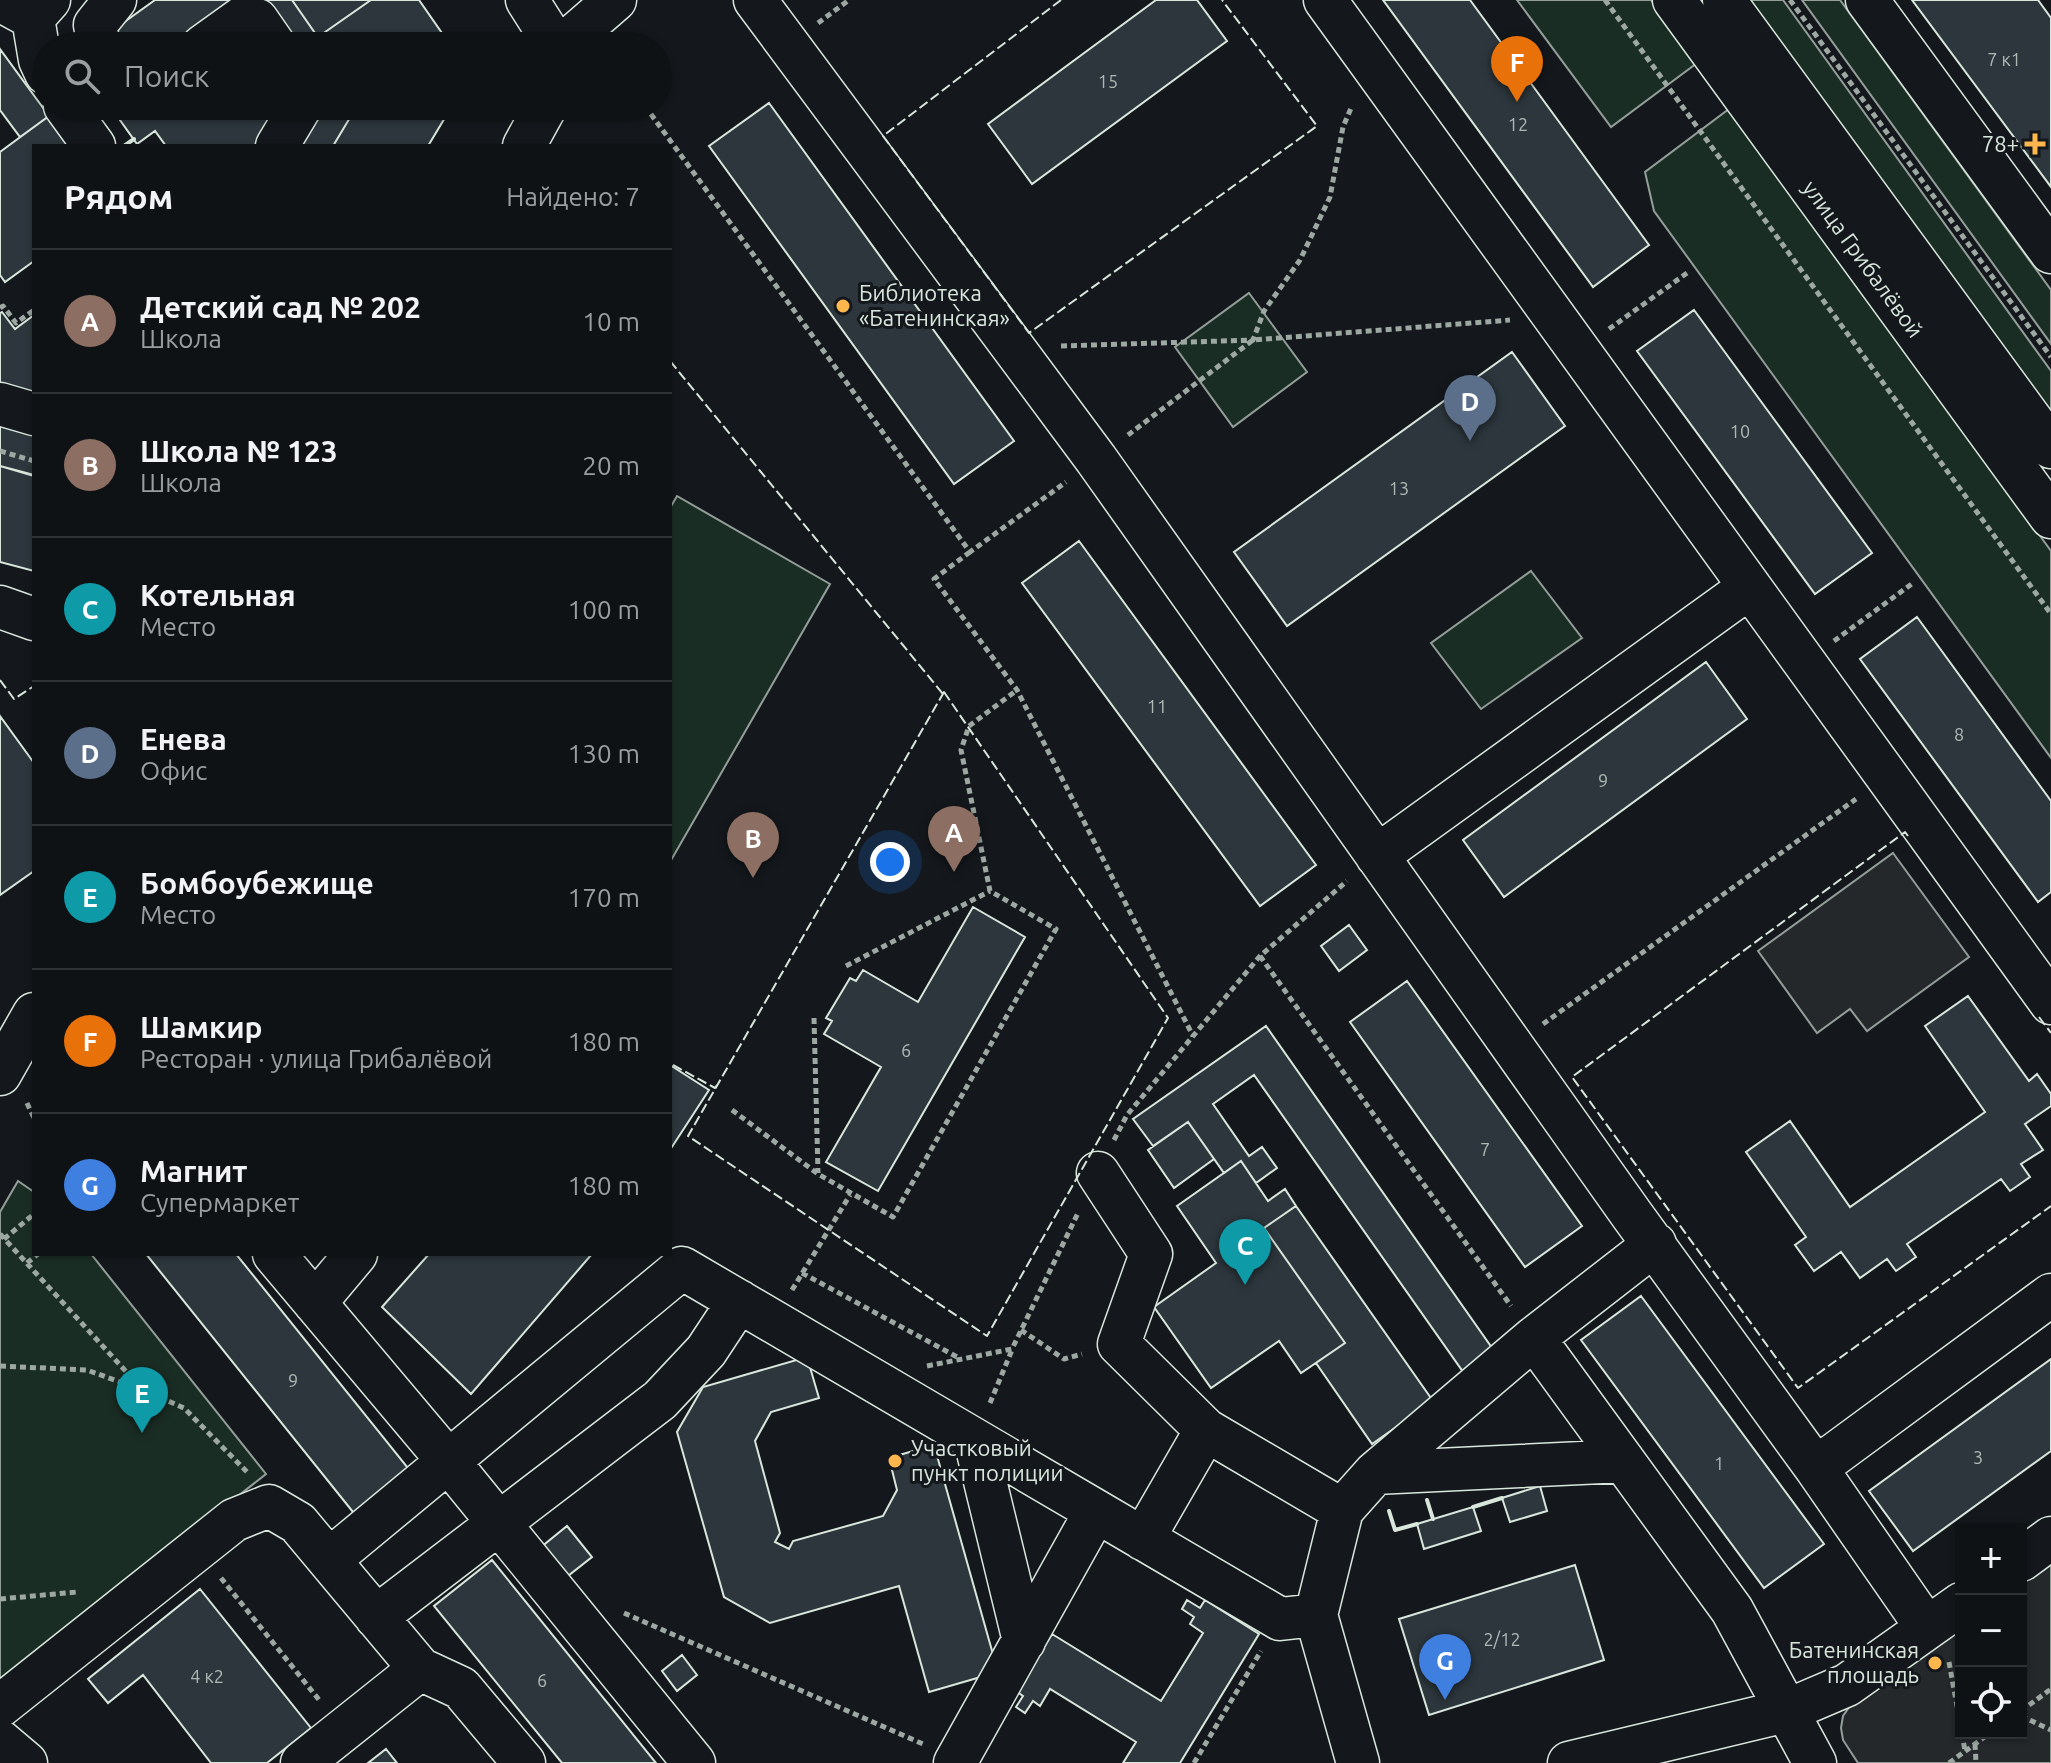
<!DOCTYPE html>
<html lang="ru">
<meta charset="utf-8">
<style>
:root{--surface:#0f1215;--page:#1d2022;--text:#f1f3f6;--muted:#9b9ea0;--line:#2f3234;--accent:#ffb74d}
body{margin:0;font-family:Ubuntu,sans-serif;background:var(--page);color:var(--text)}
.controls{position:absolute;right:24px;bottom:24px;display:grid;overflow:hidden;border-radius:0px;box-shadow:0 2px 6px #0004}
.controls button{width:72px;height:72px;display:grid;place-items:center;padding:0;border:0;border-bottom:2px solid var(--line);background:var(--surface);color:var(--text);font:40px sans-serif}
.you{position:absolute;left:890px;top:862px;width:28px;height:28px;margin:-20px;border:6px solid #fff;border-radius:50%;background:#1a73e8;box-shadow:0 0 0 12px #1a73e833}
.badge{display:grid;place-items:center;width:52px;height:52px;border-radius:50%;background:var(--accent);color:#fff;font-size:26px;font-weight:700}
.pin{position:absolute;translate:-50% -66px;filter:drop-shadow(0 2px 4px #0008)}
.pin::after{content:'';position:absolute;top:42px;width:28px;height:24px;background:inherit;clip-path:polygon(0 0,100% 0,50% 100%)}
.list{margin:0;padding:0;list-style:none}
h2{display:flex;justify-content:space-between;align-items:center;height:104px;margin:0;padding:0 32px;font-size:34px}
h2 small{font-size:26px;font-weight:400;color:var(--muted)}
.list li{display:grid;grid-template-columns:52px 1fr auto;gap:24px;align-items:center;box-sizing:border-box;height:144px;padding:0 32px;border-top:2px solid var(--line)}
.list b{display:block;font-size:30px;white-space:nowrap}
.list p{margin:0;font-size:26px;white-space:nowrap;color:var(--muted)}
.list em{font-size:26px;font-style:normal;color:var(--muted)}
.icon{flex:none;width:44px;height:44px;fill:none;stroke:currentColor;stroke-width:2;stroke-linecap:round;stroke-linejoin:round}
.map{position:relative;flex:none;width:2051px;height:1763px;overflow:hidden}
.search{position:absolute;background:var(--surface);box-shadow:0 2px 6px #0004;left:32px;top:32px;width:640px;height:88px;display:flex;align-items:center;gap:20px;box-sizing:border-box;padding:0 28px;border-radius:44px;color:var(--muted);font-size:30px}
.panel{position:absolute;background:var(--surface);box-shadow:0 2px 6px #0004;left:32px;top:144px;width:640px;height:1112px;border-radius:0px}
.map>svg:first-child{display:block}
</style>
<div class="map">
<svg width="2051" height="1763" viewBox="0 0 2051 1763">
<rect width="100%" height="100%" fill="#14181c"/>
<path fill="#1a2d24" stroke="#939e99" stroke-width="2" d="M1517,0H1651L1697,63L1611,127Z
M1749,0H1783L2051,371V414Z
M1802,0H1840L2051,290V344Z
M1729,109L2051,551V758L1654,211L1645,172Z
M1249,293L1307,372L1233,427L1175,347Z
M677,496L830,584L670,862V508Z
M1531,571L1582,638L1481,709L1431,643Z
M18,1181L34,1192V1254H91L266,1474L0,1684V1212Z"/>
<path fill="#24282b" stroke="#939e99" stroke-width="2" d="M1893,853L1969,957L1867,1031L1850,1009L1817,1033L1758,951Z
M2051,1561V1763H1858L1843,1740L1841,1728L1843,1716L1850,1706L1961,1626V1733H2021V1582Z"/>
<path fill="#2c363c" stroke="#d8e6dc" stroke-width="2" d="M155,0H292L324,46H91Z
M292,0H419L451,46H324Z
M371,0H419L451,46H324L318,37Z
M1156,0H1197L1227,41L1032,184L988,124Z
M1383,0H1470L1649,245L1593,287Z
M1912,0H2038L2051,18V187Z
M0,49L49,116L20,137L0,110Z
M769,103L1014,441L954,484L709,146Z
M110,106H357L333,146H166L155,131L137,144Z
M357,106H452L428,146H333Z
M357,106H452L428,146H333Z
M49,116L70,146H34V261L5,282L0,275V152Z
M1694,310L1872,553L1815,594L1637,351Z
M2,312L15,329L34,315V475L0,466V313Z
M1512,352L1565,426L1287,626L1234,552Z
M0,466L34,476V571L0,562Z
M1079,541L1316,865L1260,906L1022,583Z
M1917,617L2051,801V892L2038,902L1860,659Z
M1706,662L1747,719L1504,897L1463,840Z
M0,716L34,763V871L0,895Z
M973,907L1025,937L878,1191L826,1162L881,1067L824,1034L832,1021L826,1018L850,978L856,981L863,970L918,1002Z
M1349,925L1367,950L1339,971L1321,946Z
M1407,981L1582,1226L1525,1267L1350,1022Z
M1968,996L2029,1081L2037,1074L2051,1094V1106L2025,1124L2043,1150L2021,1164L2030,1177L2010,1191L2001,1179L1907,1244L1916,1257L1896,1271L1887,1259L1860,1278L1841,1252L1814,1271L1795,1245L1806,1237L1746,1152L1790,1121L1850,1207L1985,1112L1925,1026Z
M1266,1026L1497,1355L1466,1376L1254,1075L1213,1104L1249,1156L1262,1147L1277,1168L1256,1183L1241,1161L1224,1173L1188,1122L1153,1146L1133,1119Z
M670,1065L709,1090L670,1150Z
M1188,1122L1214,1159L1174,1188L1148,1150Z
M1241,1161L1268,1201L1285,1189L1296,1206L1264,1228L1345,1343L1301,1373L1279,1341L1211,1388L1154,1307L1216,1263L1177,1206Z
M1296,1206L1433,1401L1372,1444L1316,1363L1345,1343L1264,1228Z
M146,1254H236L412,1473L357,1517Z
M429,1254H592L471,1394L382,1307Z
M1641,1296L1824,1544L1764,1588L1581,1340Z
M807,1357L819,1398L771,1412L755,1441L780,1533L775,1542L789,1549L793,1541L883,1516L897,1490L889,1458L934,1445L998,1672L929,1692L899,1586L770,1623L724,1597L677,1432L703,1387Z
M2051,1359V1451L1913,1551L1869,1491Z
M1540,1486L1547,1511L1510,1522L1502,1498Z
M1473,1507L1481,1531L1424,1549L1417,1524Z
M567,1526L592,1557L564,1579L540,1548Z
M492,1560L656,1763H562L434,1606Z
M1575,1565L1604,1660L1429,1715L1399,1619Z
M200,1589L311,1728L267,1763H211L143,1675L108,1703L88,1679Z
M1187,1600L1200,1608L1205,1600L1259,1634L1180,1763H1123L1136,1742L1050,1689L1040,1706L1033,1701L1025,1713L1016,1707L1023,1696L1016,1691L1052,1634L1161,1701L1203,1633L1190,1624L1194,1617L1182,1609Z
M682,1655L697,1675L677,1691L662,1671Z
M386,1749L397,1763H368Z"/>
<g fill="none" stroke-linecap="round" stroke-linejoin="round">
<g stroke="#d8e6dc" stroke-width="45">
<path id="minor" d="M0,0L33,18L49,0
M527,0L546,30L552,46
M755,0L1096,459L1632,1215L1816,1468L1927,1628
M1325,0L2051,1003
M1674,0L2051,517
M1724,0L2051,447
M1867,0L2051,252
M33,18L40,60L46,73
M99,46L95,25L115,0
M203,46L242,18L257,20L275,46
M562,46L615,0
M65,106L94,146
M277,146L301,106
M524,146L546,106
M0,404L34,414
M0,607L34,619
M1377,856L1750,587
M0,1074L34,1014
M1098,1173L1151,1254L1119,1344L1206,1430L1342,1510L1316,1615L1358,1763
M274,1254L449,1462L694,1763
M315,1303L356,1254
M1534,1338L1732,1610L1815,1763
M975,1440L1024,1641
M1816,1468L2051,1295
M1375,1473L1623,1461
M1342,1510L1375,1473L1534,1338L1655,1244
M1143,1539L1206,1430
M329,1560L682,1268L1096,1511
M2021,1560L2051,1538
M376,1617L660,1400L706,1351L739,1301
M0,1706L234,1520L269,1506L298,1523L420,1669L461,1688L524,1763
M0,1741L26,1763
M302,1763L420,1669
M955,1763L1096,1511L1280,1619L1316,1615
M1569,1763L1786,1711L1847,1685L1961,1604"/>
</g>
<path stroke="#9da8a2" stroke-width="5" stroke-dasharray="6 4" stroke-linecap="butt" d="M1605,0L2051,614
M1790,0L2051,357
M818,23L849,0
M645,106L970,552L1066,482
M0,308L3,306L16,323L34,310
M1609,329L1687,273
M1061,346L1253,340L1264,311L1300,260L1330,197L1343,127L1352,106
M1128,435L1253,340L1510,320
M0,451L34,461
M970,552L934,579L1017,690L1193,1036
M1834,641L1913,583
M1260,956L1511,1306
M846,966L990,891
M814,1018L818,1173
M1543,1024L1856,799
M27,1103L34,1118
M732,1110L818,1174L893,1217L1056,929L990,891L961,750L969,726L1017,690
M1114,1140L1127,1115L1260,956L1347,881
M0,1234L143,1390L184,1408L247,1472
M4,1239L34,1214
M27,1263L38,1254
M802,1273L959,1358
M792,1290L850,1195
M1021,1330L1064,1359L1082,1354
M0,1366L87,1370L142,1390
M927,1366L1012,1349L1078,1213
M990,1403L1012,1350
M221,1578L320,1701
M0,1599L77,1592
M624,1613L923,1744
M1949,1662L1961,1728
M2021,1711L2051,1689
M2021,1716L2051,1730
M1962,1733L1965,1751
M1975,1744L1976,1763
M1194,1763L1261,1651
M1949,1763L1990,1733"/>
<use href="#minor" stroke="#14181c" stroke-width="42"/>
<path stroke="#d8e6dc" stroke-width="2" stroke-dasharray="10 4" stroke-linecap="butt" d="M1061,0L883,136L1029,333L1317,126L1222,0
M670,361L943,694
M0,680L14,699L34,686
M944,692L1168,1018L987,1336L688,1136Z
M1908,836L1905,832L1572,1077L1798,1388L2051,1206
M2039,1017L2051,1033
M673,1065L715,1088L717,1085"/>
<path stroke="#d8e6dc" stroke-width="4" d="M124,146L134,139
M1427,1500L1433,1519
M1473,1507L1502,1498
M1389,1511L1395,1530L1417,1524"/>
</g>
<g fill="#ffb74d" stroke="#14181c" stroke-width="3">
<path d="M2031 132h8v8h8v8h-8v8h-8v-8h-8v-8h8z"/>
<circle cx="843" cy="306" r="8"/>
<circle cx="895" cy="1461" r="8"/>
<circle cx="1935" cy="1663" r="8"/>
</g>
<g text-anchor="middle" stroke-width="6" stroke-linejoin="round" paint-order="stroke">
<g font-size="18" fill="#adbab4">
<text x="2004" y="66">7 к1</text>
<text x="1108" y="88">15</text>
<text x="1518" y="131">12</text>
<text x="1740" y="438">10</text>
<text x="1399" y="495">13</text>
<text x="1157" y="713">11</text>
<text x="1959" y="741">8</text>
<text x="1603" y="787">9</text>
<text x="906" y="1057">6</text>
<text x="1485" y="1156">7</text>
<text x="293" y="1387">9</text>
<text x="1978" y="1464">3</text>
<text x="1719" y="1470">1</text>
<text x="1502" y="1646">2/12</text>
<text x="207" y="1683">4 к2</text>
<text x="542" y="1687">6</text>
</g>
<g font-size="22" fill="#d8e6dc" stroke="#14181c" text-anchor="end">
<text x="2019" y="152">78+</text>
<text x="859" y="301" text-anchor="start">Библиотека<tspan x="859" dy="25">«Батенинская»</tspan></text>
<text x="911" y="1456" text-anchor="start">Участковый<tspan x="911" dy="25">пункт полиции</tspan></text>
<text x="1919" y="1658">Батенинская<tspan x="1919" dy="25">площадь</tspan></text>
</g>
<g font-size="22" fill="#d8e6dc" stroke="#14181c">
<text transform="translate(1863 259) rotate(54)" y="8">улица Грибалёвой</text>
</g>
</g>
</svg>
<div class="controls">
<button>+</button>
<button>−</button>
<button><svg class="icon" aria-label="locate" viewBox="0 0 24 24"><circle cx="12" cy="12" r="6"/><path d="M12 2v4M12 18v4M2 12h4M18 12h4"/></svg></button>
</div>
<div class="you"></div>
<div class="pin badge" style="left:954px;top:872px;background:#8d6e63">A</div>
<div class="pin badge" style="left:753px;top:878px;background:#8d6e63">B</div>
<div class="pin badge" style="left:1245px;top:1285px;background:#0f9aa8">C</div>
<div class="pin badge" style="left:1470px;top:441px;background:#5c6f8a">D</div>
<div class="pin badge" style="left:142px;top:1433px;background:#0f9aa8">E</div>
<div class="pin badge" style="left:1517px;top:102px;background:#e8710a">F</div>
<div class="pin badge" style="left:1445px;top:1700px;background:#3f7fe0">G</div>
<div class="search"><svg class="icon" aria-label="search" viewBox="0 0 24 24"><circle cx="10" cy="10" r="6"/><path d="M15 15l6 6"/></svg>Поиск</div>
<section class="panel">
<h2>Рядом<small>Найдено: 7</small></h2>
<ul class="list">
<li><span class="badge" style="background:#8d6e63">A</span><div><b>Детский сад № 202</b><p>Школа</p></div><em>10 m</em></li>
<li><span class="badge" style="background:#8d6e63">B</span><div><b>Школа № 123</b><p>Школа</p></div><em>20 m</em></li>
<li><span class="badge" style="background:#0f9aa8">C</span><div><b>Котельная</b><p>Место</p></div><em>100 m</em></li>
<li><span class="badge" style="background:#5c6f8a">D</span><div><b>Енева</b><p>Офис</p></div><em>130 m</em></li>
<li><span class="badge" style="background:#0f9aa8">E</span><div><b>Бомбоубежище</b><p>Место</p></div><em>170 m</em></li>
<li><span class="badge" style="background:#e8710a">F</span><div><b>Шамкир</b><p>Ресторан · улица Грибалёвой</p></div><em>180 m</em></li>
<li><span class="badge" style="background:#3f7fe0">G</span><div><b>Магнит</b><p>Супермаркет</p></div><em>180 m</em></li>
</ul>
</section>
</div>
